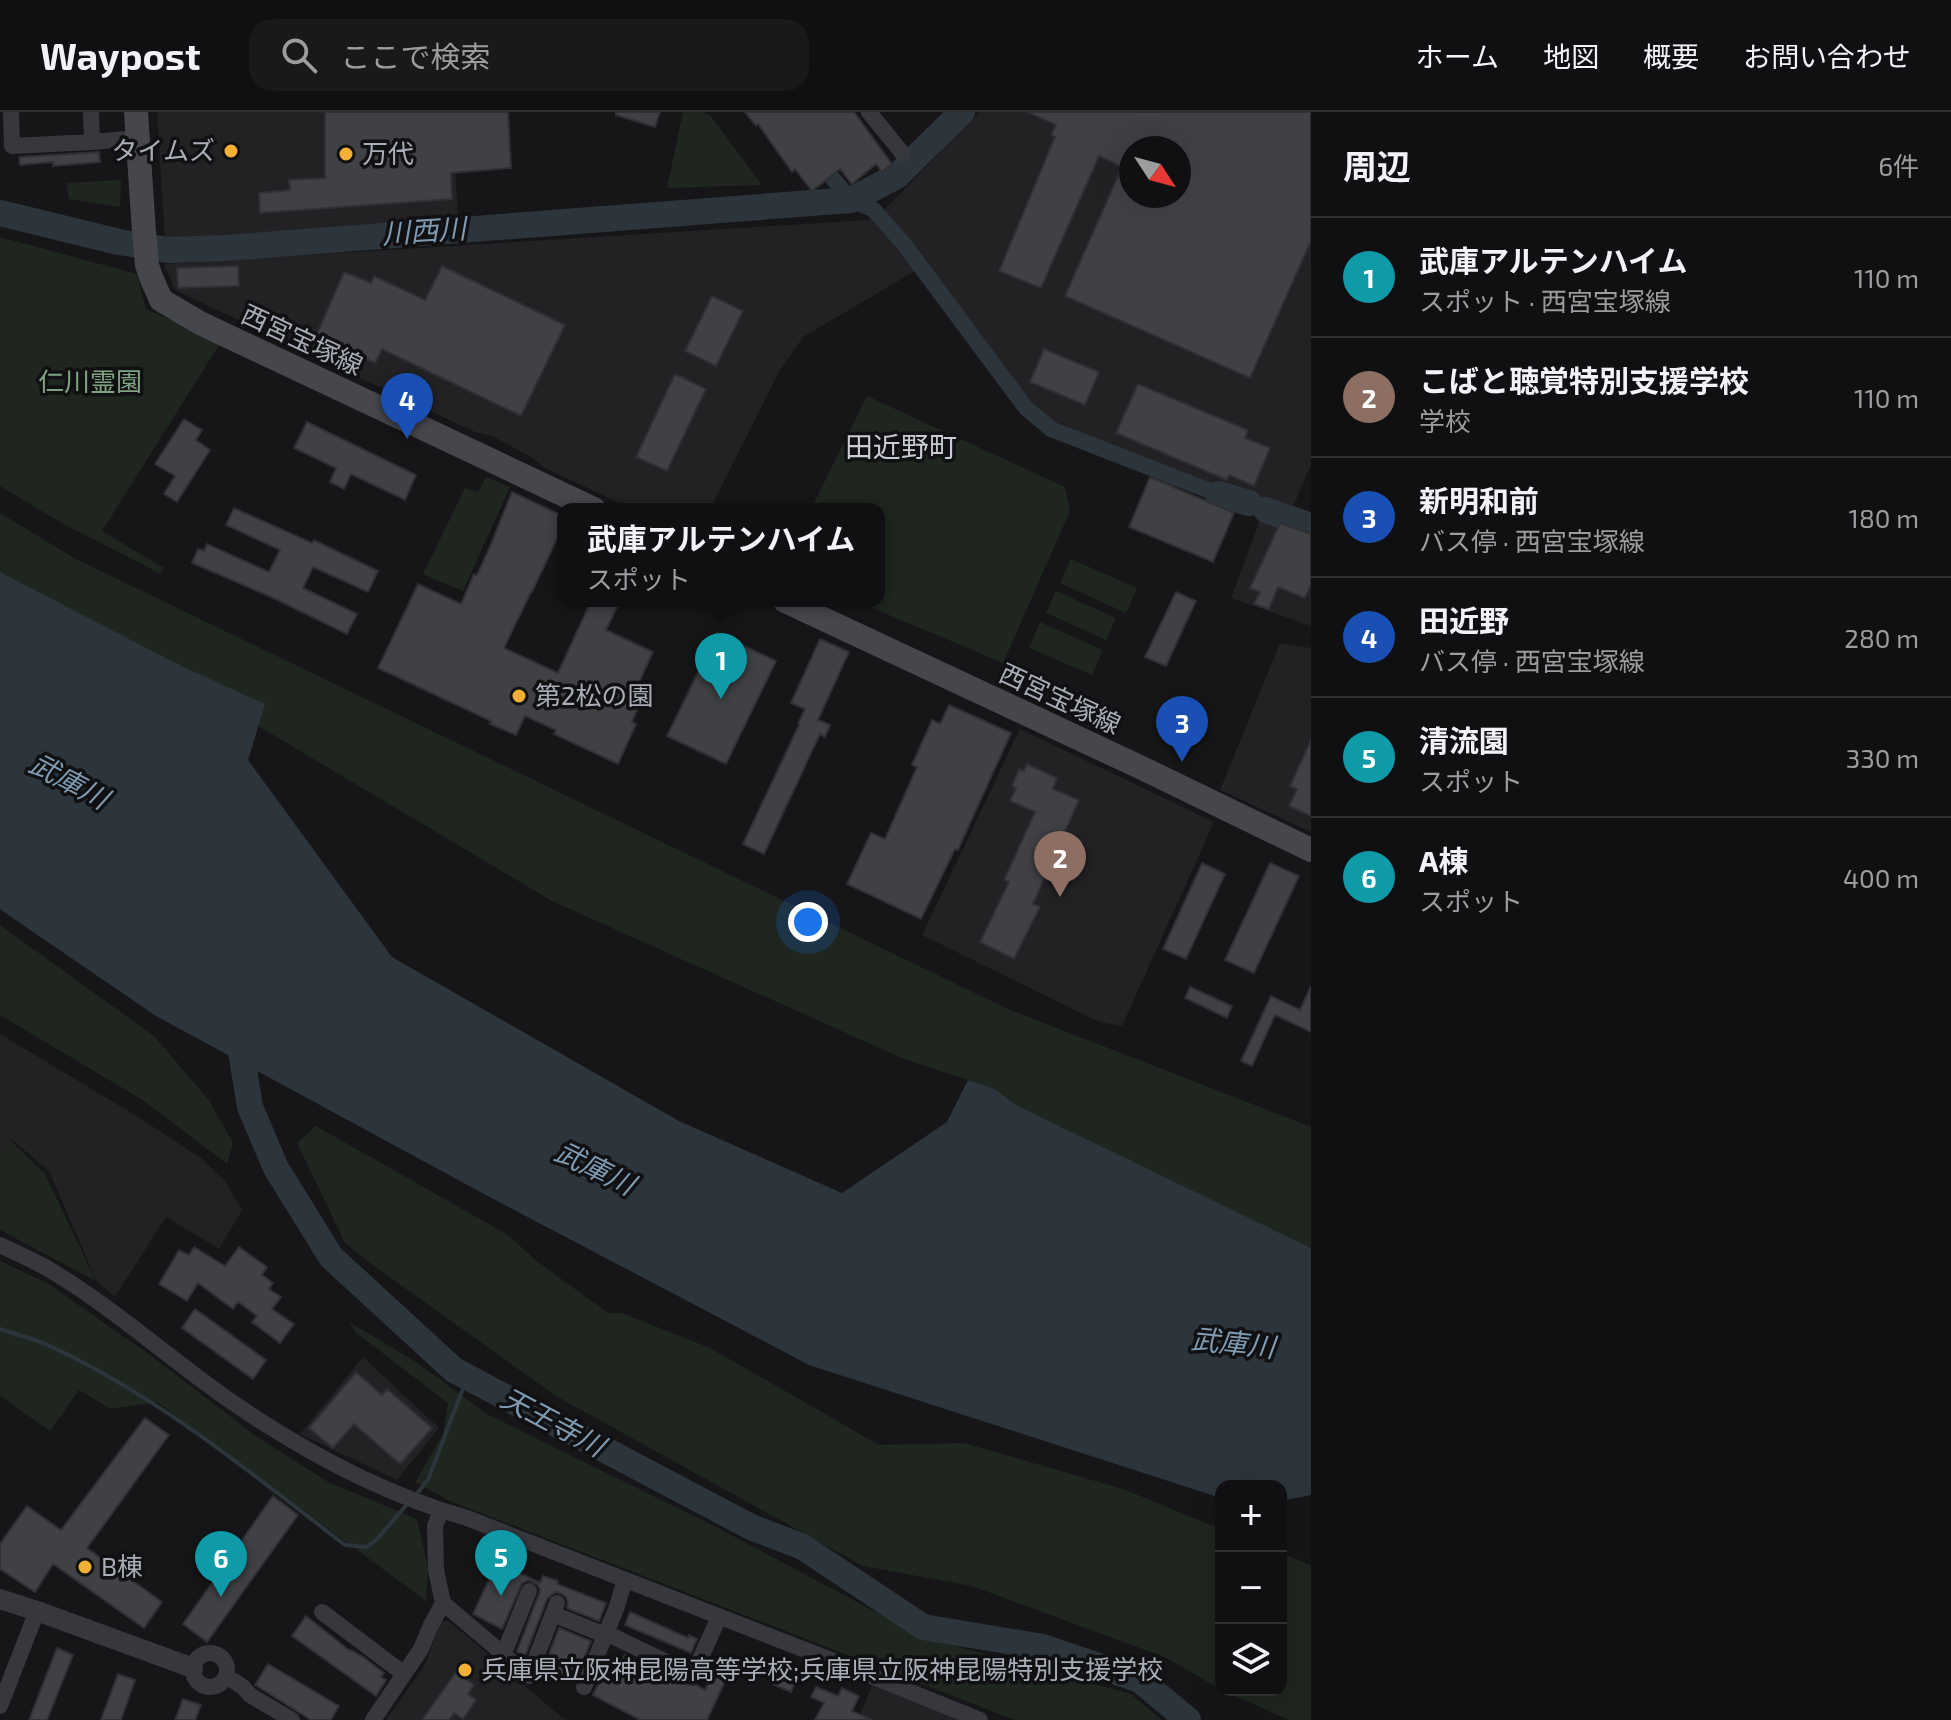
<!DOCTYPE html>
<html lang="ja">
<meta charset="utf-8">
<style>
:root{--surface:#101012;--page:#19191b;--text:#f1f3f6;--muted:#9c9d9f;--line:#303032;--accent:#0f766e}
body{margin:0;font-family:"Exo 2","Noto Sans JP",sans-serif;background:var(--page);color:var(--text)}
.controls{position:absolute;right:24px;bottom:24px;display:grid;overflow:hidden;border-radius:16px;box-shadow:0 8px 32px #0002}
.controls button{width:72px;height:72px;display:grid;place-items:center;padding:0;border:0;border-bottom:2px solid var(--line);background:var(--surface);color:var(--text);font:40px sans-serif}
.compass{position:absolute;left:1119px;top:24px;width:72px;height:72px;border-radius:50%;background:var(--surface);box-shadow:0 8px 32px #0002;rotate:126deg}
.you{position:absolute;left:808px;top:810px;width:28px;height:28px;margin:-20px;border:6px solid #fff;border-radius:50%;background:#1a73e8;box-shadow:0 0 0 12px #1a73e833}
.badge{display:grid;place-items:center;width:52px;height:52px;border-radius:50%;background:var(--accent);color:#fff;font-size:26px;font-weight:700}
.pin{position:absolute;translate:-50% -66px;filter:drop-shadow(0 2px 4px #0008)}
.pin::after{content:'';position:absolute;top:42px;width:28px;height:24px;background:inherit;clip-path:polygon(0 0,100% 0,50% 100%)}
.popup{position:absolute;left:557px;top:391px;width:328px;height:104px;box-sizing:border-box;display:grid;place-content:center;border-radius:16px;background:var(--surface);filter:drop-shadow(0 2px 6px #0005);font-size:26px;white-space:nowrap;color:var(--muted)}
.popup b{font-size:30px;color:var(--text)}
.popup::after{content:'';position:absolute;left:50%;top:100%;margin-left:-16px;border:16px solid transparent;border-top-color:var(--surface)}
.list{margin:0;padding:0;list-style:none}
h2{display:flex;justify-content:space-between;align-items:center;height:104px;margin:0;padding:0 32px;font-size:34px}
h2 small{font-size:26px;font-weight:400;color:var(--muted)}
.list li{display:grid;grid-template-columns:52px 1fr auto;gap:24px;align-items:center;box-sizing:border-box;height:120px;padding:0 32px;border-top:2px solid var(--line)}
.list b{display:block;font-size:30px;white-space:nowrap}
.list p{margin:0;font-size:26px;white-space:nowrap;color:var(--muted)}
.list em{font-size:26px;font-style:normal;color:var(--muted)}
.icon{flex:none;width:44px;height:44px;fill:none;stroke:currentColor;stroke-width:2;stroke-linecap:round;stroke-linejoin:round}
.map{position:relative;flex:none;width:1311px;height:1608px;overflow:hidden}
header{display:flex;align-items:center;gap:48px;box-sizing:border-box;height:112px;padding:0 40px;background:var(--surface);border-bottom:2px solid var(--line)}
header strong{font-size:38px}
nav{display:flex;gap:44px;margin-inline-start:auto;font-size:28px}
.search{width:560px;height:72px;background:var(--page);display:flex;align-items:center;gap:20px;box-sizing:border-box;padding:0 28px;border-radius:24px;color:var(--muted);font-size:30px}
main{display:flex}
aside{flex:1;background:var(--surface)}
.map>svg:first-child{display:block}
</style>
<header>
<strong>Waypost</strong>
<div class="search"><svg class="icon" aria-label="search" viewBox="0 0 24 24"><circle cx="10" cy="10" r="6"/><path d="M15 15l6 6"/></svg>ここで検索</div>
<nav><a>ホーム</a><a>地図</a><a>概要</a><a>お問い合わせ</a></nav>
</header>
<main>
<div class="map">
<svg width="1311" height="1608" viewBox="0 0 1311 1608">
<rect width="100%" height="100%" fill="#161618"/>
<path fill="#222225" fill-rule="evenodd" d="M157,0H452L458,105L165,130Z
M980,0H1311V353L1292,397L1249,388L1039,303L927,152L803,225L779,260L710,397H632L545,356L531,345L492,324L475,320L175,178L164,152L868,108L877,105ZM1131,36H1179V84H1131Z
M1263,400L1311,418V514L1231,486Z
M1280,531L1311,536V720L1220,678Z
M1020,617L1214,710L1122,914L1099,910L922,823Z
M0,922L135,1003L201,1046L225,1069L242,1098L219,1137L166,1105L115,1185L97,1170L49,1059L12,1028L0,1048Z
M363,1245L439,1316L397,1368L300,1322Z
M441,1509H449L559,1603L567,1608H386L425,1553Z
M872,1573L963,1608H858Z"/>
<path fill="#1e261f" d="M683,0H701L710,3L762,73L667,76Z
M121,68L120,95L69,87L66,71Z
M0,125L137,162L146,197L221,230L102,419L164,456L161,462L62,411L0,374Z
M867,284L1065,375L1070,399L1003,551L856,489H879V397H811Z
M486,365L510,375L463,479L423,462L465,376L478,380Z
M0,401L74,446L1008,897L1311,1015V1136L1016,993L995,977L904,947L552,789L248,608L0,484Z
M1071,447L1137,476L1126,501L1060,471Z
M1056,479L1116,506L1106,528L1046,501Z
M1040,510L1103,538L1092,563L1029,536Z
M0,813L154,924L209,988L233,1031L227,1052L141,987L0,903Z
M316,1014L508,1123L538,1150L608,1201H622L710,1236L879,1333L964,1331L1123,1377L1221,1417V1578L1167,1546L972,1474L863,1454L556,1284L370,1151L345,1131L297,1031Z
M11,1029L45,1062L96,1169L0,1118V1048Z
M0,1149L49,1172L154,1246L257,1325L330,1371L417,1407L428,1456L426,1489L157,1290L111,1297L79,1278L50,1319L0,1284Z
M349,1210L416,1250L487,1302L718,1416L923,1525L1131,1582L1162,1608H1015L450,1389L415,1370L443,1322L448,1291L355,1220Z
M1281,1441L1311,1453V1608H1289L1222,1578H1281Z"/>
<path fill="#2c353c" d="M0,460L179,553L265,592L248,648L392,845L679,1009L842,1081L947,1010L968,968L995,977L1016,993L1311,1136V1383L1281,1389V1374H1221V1386L809,1253L484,1082L156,904L4,800L0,797Z"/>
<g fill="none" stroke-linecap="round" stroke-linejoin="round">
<path stroke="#2c353c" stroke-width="4" d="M0,1217C17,1223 36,1227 52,1235C159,1285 252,1362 345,1433L367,1435L377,1427L409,1390
M415,1384L428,1368L467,1266"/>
<path stroke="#2c353c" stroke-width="16" d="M819,50L851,88L873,97L903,131L1026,296L1051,317L1218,382"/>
<path stroke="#2c353c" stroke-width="26" d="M0,101L119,130L168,138L226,136L851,88L897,64L962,0
M1218,382L1249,391
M1266,398L1311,414
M237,915L250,995L276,1056L331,1145L454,1258L751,1415L803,1435L923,1515L1043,1535L1140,1568L1188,1608"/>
</g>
<path fill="#404145" stroke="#303034" stroke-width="2" fill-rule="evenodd" d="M325,0H508L511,56L451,61L452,87L260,101L259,81L290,78L289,68L325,66Z
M616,0H660L655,15L616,3Z
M745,0H854L892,52L882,60L876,52L852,72L840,57L812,79L795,57L792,60L758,12L756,14Z
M1028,0H1311V129L1250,266L1065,184L1122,55L1099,44L1041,176L999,159L1055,25L1051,23L1056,13ZM1131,36H1179V84H1131Z
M99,40L100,50L53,54V50L20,53L19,45Z
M238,154L239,174L178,176L177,156Z
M442,154L565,213L521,304L382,237L375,251L316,224L344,160L371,171L374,164L425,188Z
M712,184L743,199L716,254L685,239Z
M1044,237L1099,260L1085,293L1030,270Z
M675,262L706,277L667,359L636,345Z
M1138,272L1248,318L1245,326L1270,336L1254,374L1229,363L1227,368L1116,321Z
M184,307L202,318L196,328L210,338L177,390L164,382L175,364L155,352Z
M307,310L416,363L405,388L351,362L344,377L330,370L336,356L294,336Z
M1150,365L1234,401L1213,450L1129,415Z
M512,380L563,404V414L532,480H531L504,536L558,561L591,489H620L606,518L653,540L628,594L637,598L632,610L636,612L618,652L554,622L556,618L525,604L516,623L490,612L491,609L378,556L418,472L461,492L474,462L477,463L489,437Z
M234,396L312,431L314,428L378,459L368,480L313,455L303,476L357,502L347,522L269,484L192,451L198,437L204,439L207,432L269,460L280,438L226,413Z
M1280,411L1311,422V472L1305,486L1278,475L1269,497L1254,492L1260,480L1250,476Z
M1176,480L1196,489L1166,554L1145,545Z
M717,521L776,549L726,652L667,624Z
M820,527L849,540L818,608L830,613L825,625L820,622L764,742L743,732L799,613L798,612L805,597L791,591Z
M949,593L1011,621L958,738L955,737L921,807L847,772L871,721L885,727L917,655L912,653L932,608L940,612Z
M1311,628V704L1289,694L1297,677L1290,674Z
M1027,652L1057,666L1053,677L1079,688L1033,792L1040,795L1014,847L980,830L1009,770L1004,768L1035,700L1010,689L1016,676L1012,674L1019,657L1024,659Z
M1202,751L1225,762L1186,847L1163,837Z
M1270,751L1299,764L1254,861L1225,848Z
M1311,874V920L1275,903L1252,954L1241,949L1271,884L1300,898Z
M1190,875L1232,894L1227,906L1185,886Z
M194,1135L225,1154L239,1135L267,1155L262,1163L273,1171L269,1177L281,1185L272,1197L294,1212L280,1231L252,1210L257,1204L238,1190L233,1197L198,1171L187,1189L159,1172L179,1138L189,1143Z
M195,1197L266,1248L253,1267L182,1216Z
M356,1260L382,1283L387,1277L432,1316L400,1352L354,1312L333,1336L309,1316Z
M145,1306L169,1323L87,1436L162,1490L144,1516L53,1452L35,1480L0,1457V1432L27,1394L61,1418Z
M273,1384L298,1403L207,1530L183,1512Z
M497,1450L540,1471L543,1464L558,1469L557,1472L606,1491L599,1509L567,1496L568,1490L566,1485L560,1481L555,1480L547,1487L525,1544L519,1541L517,1539L539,1482L540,1477L537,1472L528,1468L522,1471L502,1517L473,1502Z
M630,1500L688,1526L689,1523L697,1527L691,1541L625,1513Z
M306,1504L350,1539L351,1538L363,1545L384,1561L381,1565L386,1568L376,1584L292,1524Z
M559,1516L591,1529L576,1567L544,1555Z
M57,1536L73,1543L47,1608H29Z
M625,1543L688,1573H696L705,1578L715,1557L728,1563L707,1608H640L593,1583L606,1557L616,1562Z
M268,1552L339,1594L331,1608H311L257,1574L255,1573Z
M777,1559L796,1568L791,1580L772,1572Z
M456,1560L474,1573L468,1582L476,1588L463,1607L454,1601L449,1608H422Z
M118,1562L135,1568L121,1608H101Z
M816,1575L838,1584L842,1576L859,1584L852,1599L872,1608H815L824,1591L811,1585Z
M183,1587L201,1593L195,1608H175Z"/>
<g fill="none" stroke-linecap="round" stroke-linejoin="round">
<path stroke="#37383d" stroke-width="16" d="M11,0L12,34L92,30L91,0
M869,0L903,42
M92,30L137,26
M0,1133C18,1142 38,1150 55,1161C114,1197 166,1243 222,1283C297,1336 379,1381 467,1406L849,1555L980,1608
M441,1399L435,1414L436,1458L443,1491L529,1564L557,1491
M322,1500L404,1562
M553,1502L605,1523
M606,1521L693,1563L719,1505
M504,1541L529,1479
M193 1558a17 17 0 1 1 34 0a17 17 0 1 1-34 0Z
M234,1569L243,1575L250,1583L292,1608
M584,1575L616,1497L625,1468
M0,1594L37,1499
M373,1608L421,1537L431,1513L443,1491"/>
<path stroke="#37383d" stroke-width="20" d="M0,1487L37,1499L193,1556"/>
<path stroke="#45474d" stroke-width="24" d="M136,0L144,120L147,153L151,165L161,188L200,211L594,397
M785,489L1142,656L1311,738"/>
</g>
<g fill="#f2b134" stroke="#111113" stroke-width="3">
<circle cx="231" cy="39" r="8"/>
<circle cx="346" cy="42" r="8"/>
<circle cx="519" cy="584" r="8"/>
<circle cx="85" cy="1455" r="8"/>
<circle cx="465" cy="1558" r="8"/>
</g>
<g text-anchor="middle" stroke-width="7" stroke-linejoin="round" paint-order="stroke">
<g font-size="26" fill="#a8adb8" stroke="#111113" text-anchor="start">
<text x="215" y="48" text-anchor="end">タイムズ</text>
<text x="362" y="51">万代</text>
<text x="535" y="593">第2松の園</text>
<text x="101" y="1464">B棟</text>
<text x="481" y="1567">兵庫県立阪神昆陽高等学校;兵庫県立阪神昆陽特別支援学校</text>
</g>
<g font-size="26" fill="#a8adb8" stroke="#111113">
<text transform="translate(302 228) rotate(25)" y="9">西宮宝塚線</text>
<text transform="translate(1060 587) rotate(25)" y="9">西宮宝塚線</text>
</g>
<g font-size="26" fill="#7fa381" stroke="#111113">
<text x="90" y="279">仁川霊園</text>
</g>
<g font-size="28" font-style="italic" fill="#7f9bb3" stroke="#111113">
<text transform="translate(424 119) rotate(-4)" y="10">川西川</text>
<text transform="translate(69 669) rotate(28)" y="10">武庫川</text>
<text transform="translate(595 1056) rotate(26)" y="10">武庫川</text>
<text transform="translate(1233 1231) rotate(6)" y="10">武庫川</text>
<text transform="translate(553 1310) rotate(28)" y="10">天王寺川</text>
</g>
<g font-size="28" fill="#c9ccd4" stroke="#111113">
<text x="901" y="345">田近野町</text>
</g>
</g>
</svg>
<div class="controls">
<button>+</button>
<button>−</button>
<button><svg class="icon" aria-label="layers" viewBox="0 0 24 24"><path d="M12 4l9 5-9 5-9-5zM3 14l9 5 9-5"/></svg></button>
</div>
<svg class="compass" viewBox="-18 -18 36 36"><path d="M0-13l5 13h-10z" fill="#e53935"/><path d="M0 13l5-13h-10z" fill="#9c9d9f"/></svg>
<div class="you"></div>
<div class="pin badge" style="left:721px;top:587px;background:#0f9aa8">1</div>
<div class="popup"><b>武庫アルテンハイム</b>スポット</div>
<div class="pin badge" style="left:1060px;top:785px;background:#8d6e63">2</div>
<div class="pin badge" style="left:1182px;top:650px;background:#1a4fb4">3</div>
<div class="pin badge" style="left:407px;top:327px;background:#1a4fb4">4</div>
<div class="pin badge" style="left:501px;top:1484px;background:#0f9aa8">5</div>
<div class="pin badge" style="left:221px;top:1485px;background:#0f9aa8">6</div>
</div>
<aside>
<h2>周辺<small>6件</small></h2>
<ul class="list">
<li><span class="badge" style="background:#0f9aa8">1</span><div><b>武庫アルテンハイム</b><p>スポット · 西宮宝塚線</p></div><em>110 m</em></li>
<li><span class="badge" style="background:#8d6e63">2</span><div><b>こばと聴覚特別支援学校</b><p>学校</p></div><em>110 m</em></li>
<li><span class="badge" style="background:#1a4fb4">3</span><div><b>新明和前</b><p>バス停 · 西宮宝塚線</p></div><em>180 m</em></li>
<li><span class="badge" style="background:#1a4fb4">4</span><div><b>田近野</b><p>バス停 · 西宮宝塚線</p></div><em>280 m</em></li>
<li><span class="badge" style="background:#0f9aa8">5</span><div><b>清流園</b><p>スポット</p></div><em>330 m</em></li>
<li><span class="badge" style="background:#0f9aa8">6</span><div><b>A棟</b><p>スポット</p></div><em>400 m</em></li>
</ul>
</aside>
</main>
